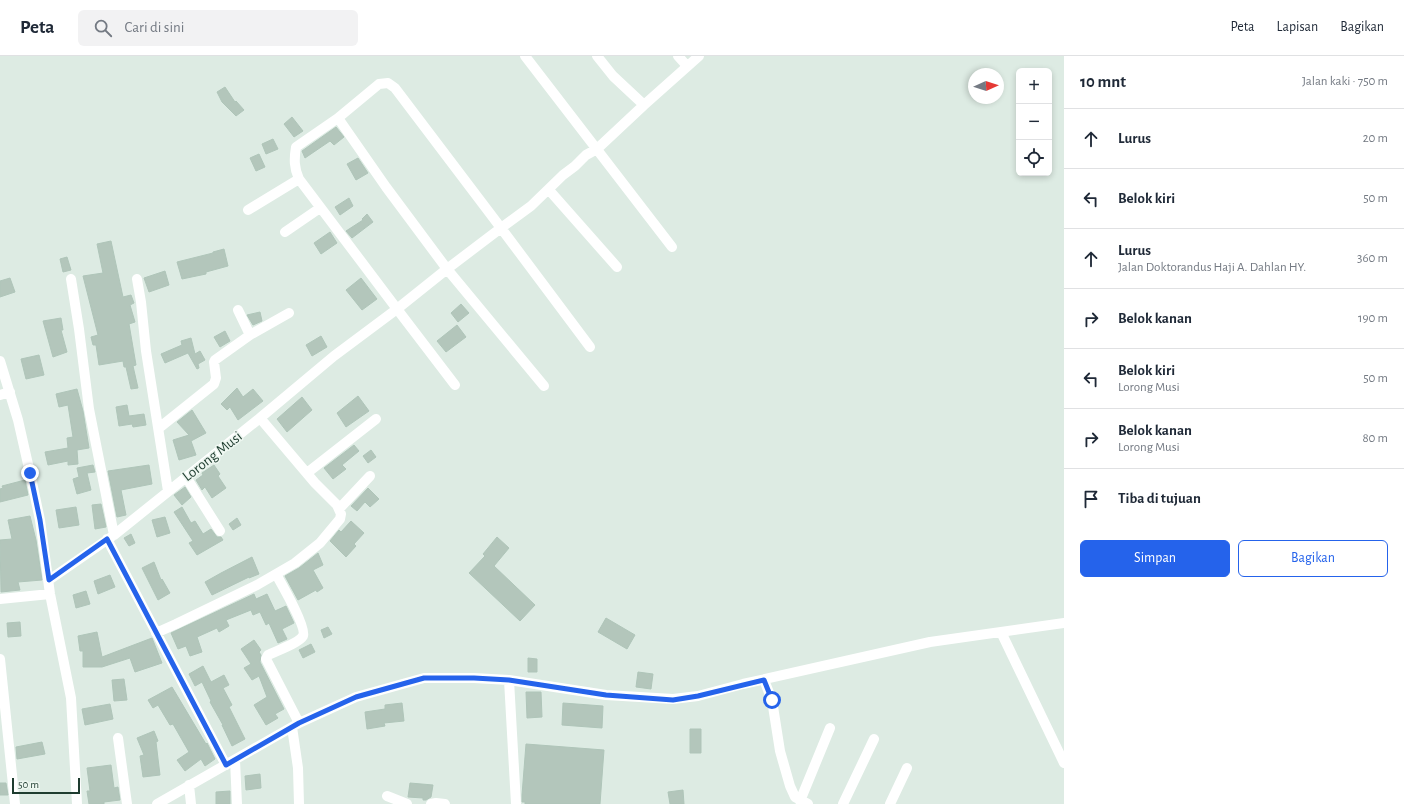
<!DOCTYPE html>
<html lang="id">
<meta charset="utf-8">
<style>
:root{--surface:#fff;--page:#f2f2f3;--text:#1f2937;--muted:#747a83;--line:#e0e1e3;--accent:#2563eb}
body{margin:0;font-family:"Alegreya Sans",sans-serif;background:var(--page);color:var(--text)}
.controls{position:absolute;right:12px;top:12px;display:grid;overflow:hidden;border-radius:6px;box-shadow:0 2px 6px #0003}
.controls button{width:36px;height:36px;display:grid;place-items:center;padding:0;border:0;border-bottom:1px solid var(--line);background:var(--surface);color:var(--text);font:20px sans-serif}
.compass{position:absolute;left:968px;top:12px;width:36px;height:36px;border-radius:50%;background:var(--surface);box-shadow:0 2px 6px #0003;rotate:87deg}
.scale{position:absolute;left:12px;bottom:10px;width:68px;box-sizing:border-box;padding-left:4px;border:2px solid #1e3c2f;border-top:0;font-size:11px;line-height:14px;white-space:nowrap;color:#1e3c2f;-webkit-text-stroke:3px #eef7f1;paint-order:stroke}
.stop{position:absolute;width:12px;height:12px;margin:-9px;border:3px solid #2563eb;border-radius:50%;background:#fff}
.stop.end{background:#2563eb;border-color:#fff;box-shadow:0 1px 4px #0008}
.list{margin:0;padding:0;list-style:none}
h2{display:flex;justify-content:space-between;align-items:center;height:52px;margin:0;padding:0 16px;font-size:17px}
h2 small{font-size:13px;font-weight:400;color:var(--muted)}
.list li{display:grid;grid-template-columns:26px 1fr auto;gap:12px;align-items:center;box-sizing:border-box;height:60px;padding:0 16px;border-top:1px solid var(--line)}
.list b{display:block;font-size:15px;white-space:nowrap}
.list p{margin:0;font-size:13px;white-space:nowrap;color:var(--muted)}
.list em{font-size:13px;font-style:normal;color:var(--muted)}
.actions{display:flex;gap:8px;padding:12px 16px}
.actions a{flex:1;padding:9px 0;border:1px solid var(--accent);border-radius:6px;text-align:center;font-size:14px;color:var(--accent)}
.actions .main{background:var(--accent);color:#fff}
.icon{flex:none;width:22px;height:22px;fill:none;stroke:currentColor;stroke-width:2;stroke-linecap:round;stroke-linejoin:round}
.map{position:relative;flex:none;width:1064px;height:748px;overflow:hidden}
header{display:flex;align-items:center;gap:24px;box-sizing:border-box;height:56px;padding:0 20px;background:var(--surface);border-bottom:1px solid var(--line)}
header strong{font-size:19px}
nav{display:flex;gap:22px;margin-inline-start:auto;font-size:14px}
.search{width:280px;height:36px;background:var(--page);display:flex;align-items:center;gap:10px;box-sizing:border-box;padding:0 14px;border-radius:6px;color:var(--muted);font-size:15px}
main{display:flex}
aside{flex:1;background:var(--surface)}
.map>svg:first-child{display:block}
</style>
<header>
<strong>Peta</strong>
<div class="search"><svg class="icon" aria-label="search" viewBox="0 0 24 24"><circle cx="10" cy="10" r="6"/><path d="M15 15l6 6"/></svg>Cari di sini</div>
<nav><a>Peta</a><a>Lapisan</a><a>Bagikan</a></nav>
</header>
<main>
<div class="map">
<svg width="1064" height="748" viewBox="0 0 1064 748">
<rect width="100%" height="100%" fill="#ddebe3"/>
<path fill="#b3c6bb" stroke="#afc5b9" d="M225,31L235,46L236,45L244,54L236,60L222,46L217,36Z
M292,61L303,75L294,81L284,68Z
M336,71L344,81L334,89L330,85L305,102L302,95Z
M273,83L278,93L266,98L262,88Z
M259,98L265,111L256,115L250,102Z
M358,102L368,117L356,124L347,108Z
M349,142L353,150L340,159L335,151Z
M367,158L373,166L352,182L346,175L363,164L362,163Z
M330,176L337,187L321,198L314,187Z
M111,185L123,241L131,239L134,247L130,249L135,266L129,268L136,309L133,310L138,332L131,333L126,311H124L123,305L99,309L96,289H93L91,281L98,279L83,220L103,217L97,188Z
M224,193L228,210L206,216V218L182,223L177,206L213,197V196Z
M67,201L71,214L63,216L60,203Z
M165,215L169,229L149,236L144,222Z
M10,222L15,236L0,241V225Z
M361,222L377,243L362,254L346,234Z
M461,248L469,257L458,266L451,257Z
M260,256L262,265L253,269L247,259Z
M61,262L63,274H61L67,296L53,301L43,265Z
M457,269L466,281L446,296L437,285Z
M225,275L230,285L220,291L214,281Z
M321,280L327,291L312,300L306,289Z
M191,282L195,298L200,295L205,304L198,308L199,312L197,313L188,297L165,307L161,298L182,289L181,285Z
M39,299L44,319L26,323L21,303Z
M237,332L243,341L253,333L263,345L238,364L230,351L227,354L221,348Z
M77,333L83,355L89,392L77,394L78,408L68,409V405L48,409L45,396L68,392L67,382L73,381L68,349L59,351L56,338Z
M358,340L369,355L346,371L337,357Z
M302,341L312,354L287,376L277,363Z
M127,349L129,360L144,358L146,369L133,371L132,368L119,370L116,351Z
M192,354L206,377L191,385L196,399L179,404L173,384L189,379L177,366Z
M354,389L359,395L342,409L346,413L333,423L324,412Z
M371,394L376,401L368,407L363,400Z
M93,409L95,416L87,417L91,434L77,438L73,423L79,421L77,412Z
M149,409L152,428L121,434L126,459L117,461L108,415Z
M214,409L220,418L218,420L226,432L212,442L205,431L202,434L196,424L203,419L202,417Z
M25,424L28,439L0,446V433L3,432L2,430Z
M185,431L191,441L182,449L174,439Z
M368,432L379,443L370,451L365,446L357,455L351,450Z
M101,448L106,471L95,473L92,449Z
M76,451L79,469L59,472L56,454Z
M182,451L191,467L195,465L203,478L211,473L217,481H221L223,484L197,499L189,487L193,485L174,456Z
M30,460L36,484L42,524L18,526L20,534L1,536L0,484L12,483L8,464Z
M165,461L170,477L157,481L152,464Z
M237,462L241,469L233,474L229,468Z
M351,465L364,477L354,488L356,490L346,501L330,485L339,474L341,476Z
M131,478L135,487L129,490L124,482Z
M497,481L509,492L494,510L535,549L520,565L469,517L485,500L483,498Z
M318,497L323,509L313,514L323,532L317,536L316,534L298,544L285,520L299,512Z
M252,501L259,518L249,522V521L212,539L205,526L221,517Z
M154,506L161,524L162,523L170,537L158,544L142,512Z
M110,519L115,531L98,538L94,525Z
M86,535L90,548L76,552L73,539Z
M254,538L256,543L267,538L275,555L286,550L294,567L282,573L287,583L278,587L269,567L266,569L260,556L253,559L251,554L226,564L229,570L219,576L217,572L197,581L202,596L190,600L186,590L178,593L171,577Z
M606,562L635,579L627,593L598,576Z
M20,566L21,580L8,581L7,567Z
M328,571L332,578L324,582L321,574Z
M97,576L102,601L152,582L162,607L135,616L130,602L102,611H83V595H80L78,580Z
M254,584L261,594L259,596L261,599L260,606L284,653L275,658L278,662L266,669L254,649L267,641L259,620L252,624L244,612L251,608L241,593Z
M311,588L315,596L303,602L299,594Z
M528,602L537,603V616H528Z
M203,610L211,626L224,619L229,629L223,632L232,649L229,651L245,683L232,690L222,669H223L210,646L211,645L202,626L195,630L189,618Z
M638,616L653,618L651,633L636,631Z
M124,623L127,644L114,645L112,624Z
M172,631L206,688L207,687L215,703L205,710L201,703L185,715L177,704L189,696L173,668L170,669L158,649L153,652L148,644Z
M526,636H541L542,661L527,662Z
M402,647L404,665L384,667L385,670L367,673L365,656L385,653V649Z
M563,647L603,650L602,672L562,669Z
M110,648L113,663L85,669L82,653Z
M690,673H701V697H690Z
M154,675L158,685L156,686L160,719L143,721L140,700L144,699L137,682Z
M42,686L45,698L17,703L16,691Z
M526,688L604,694L600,748H525V746H522V739Z
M111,709L114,732L118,731L120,744L104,746V748H89L87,735H90L87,712Z
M260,718L261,732L246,734L245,720Z
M0,727H6L8,739H0Z
M410,727L433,729L431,741L426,744H423V742L408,741Z
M683,734L684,748H670L668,736Z
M230,735V748H216V736Z"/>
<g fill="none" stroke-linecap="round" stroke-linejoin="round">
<path stroke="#fff" stroke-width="10" d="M525,0L672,191
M678,0L687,10
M644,49L699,0
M338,62L386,131L447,213L397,253L455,329
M549,134L617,211
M248,154L299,123
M285,176L320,152
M71,223L79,273L89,353L114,479
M137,223L141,246L146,295L168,435
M238,254L250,279
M590,291L501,172L531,150L563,119L575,110L586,99L597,93L644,49L613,20L597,0
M0,305L18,364L30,417L40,464L50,538L71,642L77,748
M0,339L10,336
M159,372L214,328L216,322L214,306L215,304L250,279L289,257
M307,417L376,363
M186,421L220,475
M339,453L370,420
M107,483L226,709
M276,518C281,527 307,572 303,580C299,587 276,595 268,599L266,603L299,667
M49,524L114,479L260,362L334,300L397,253L299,123C294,112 294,103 296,91L338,62L379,28L388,27L395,32L501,172L447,213L544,330
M0,543L50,538
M1001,576L1064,707
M156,577L176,568L257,529L295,507L320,487L340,463L341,458L337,449L315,427L260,362
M0,603L15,748
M509,624L516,748
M764,624L772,644L780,695L790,730L795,741L808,748
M292,671L298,712L299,748
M118,682L127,748
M235,704L237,748
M189,729L191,748
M387,740L407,748
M800,745L830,672
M157,748L299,667L356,641L424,622H474L509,624L606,639L673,643L698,640L743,628L930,586L1064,567
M431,748L436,747L445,748
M843,748L874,683
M890,748L907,712"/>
</g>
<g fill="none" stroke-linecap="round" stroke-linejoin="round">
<path stroke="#2563eb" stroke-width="5" d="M30,417L40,464L49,524L107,483L226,709L299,667L356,641L424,622H474L509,624L606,639L673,644L698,640L764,624L772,644"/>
</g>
<g text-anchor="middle" stroke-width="3" stroke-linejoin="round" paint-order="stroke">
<g font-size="15" fill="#1e3c2f" stroke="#eef7f1">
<text transform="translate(212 400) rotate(-38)" y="5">Lorong Musi</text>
</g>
</g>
</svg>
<div class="controls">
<button>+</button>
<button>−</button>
<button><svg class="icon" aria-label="locate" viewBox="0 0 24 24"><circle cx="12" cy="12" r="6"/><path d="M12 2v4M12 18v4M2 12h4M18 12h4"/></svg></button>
</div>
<svg class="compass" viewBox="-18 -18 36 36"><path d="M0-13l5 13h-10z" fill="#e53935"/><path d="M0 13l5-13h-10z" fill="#747a83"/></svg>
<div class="scale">50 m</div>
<div class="stop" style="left:772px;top:644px"></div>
<div class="stop end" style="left:30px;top:417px"></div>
</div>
<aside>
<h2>10 mnt<small>Jalan kaki · 750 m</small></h2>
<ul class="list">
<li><svg class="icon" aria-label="ahead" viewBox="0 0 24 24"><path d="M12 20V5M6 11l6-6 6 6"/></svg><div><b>Lurus</b></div><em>20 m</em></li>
<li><svg class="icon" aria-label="left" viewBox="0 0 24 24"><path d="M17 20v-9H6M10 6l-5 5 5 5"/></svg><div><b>Belok kiri</b></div><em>50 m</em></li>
<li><svg class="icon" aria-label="ahead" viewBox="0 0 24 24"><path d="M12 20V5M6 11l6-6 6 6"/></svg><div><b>Lurus</b><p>Jalan Doktorandus Haji A. Dahlan HY.</p></div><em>360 m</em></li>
<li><svg class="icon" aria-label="right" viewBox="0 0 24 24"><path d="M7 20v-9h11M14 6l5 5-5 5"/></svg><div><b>Belok kanan</b></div><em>190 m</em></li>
<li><svg class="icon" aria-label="left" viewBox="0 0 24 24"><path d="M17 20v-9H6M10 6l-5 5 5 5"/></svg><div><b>Belok kiri</b><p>Lorong Musi</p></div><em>50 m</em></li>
<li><svg class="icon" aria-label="right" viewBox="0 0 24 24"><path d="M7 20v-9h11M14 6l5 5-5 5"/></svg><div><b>Belok kanan</b><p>Lorong Musi</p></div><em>80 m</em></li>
<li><svg class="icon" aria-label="arrive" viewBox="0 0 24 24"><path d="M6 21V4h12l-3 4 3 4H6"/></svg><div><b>Tiba di tujuan</b></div></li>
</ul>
<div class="actions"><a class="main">Simpan</a><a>Bagikan</a></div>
</aside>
</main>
